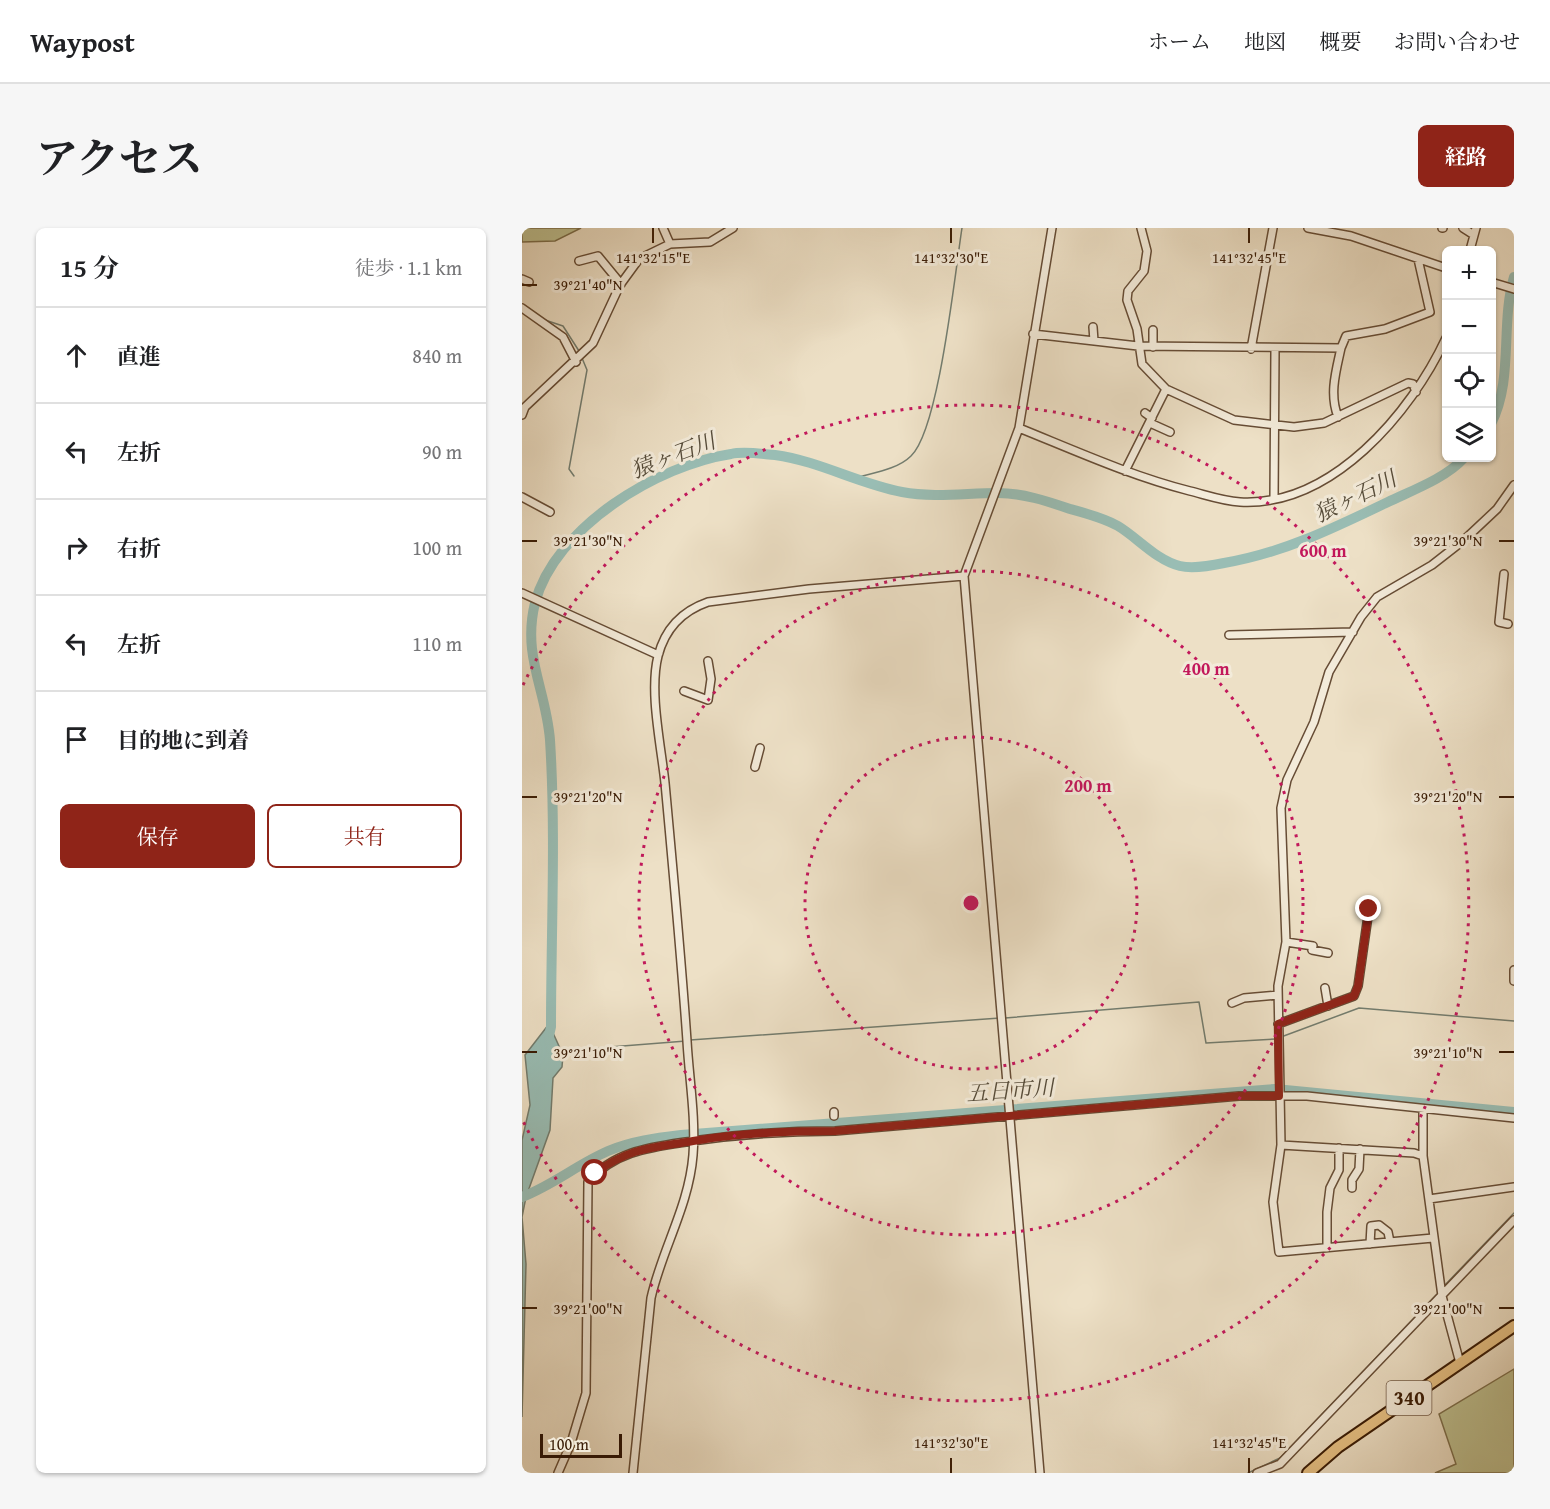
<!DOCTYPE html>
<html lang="ja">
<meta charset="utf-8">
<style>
:root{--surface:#fff;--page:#f6f6f6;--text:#202124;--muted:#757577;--line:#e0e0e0;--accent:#8f2418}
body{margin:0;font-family:"Gentium Book Plus","Noto Serif JP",serif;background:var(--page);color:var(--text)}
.controls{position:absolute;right:18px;top:18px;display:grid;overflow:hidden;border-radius:9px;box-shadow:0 2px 4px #0004}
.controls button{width:54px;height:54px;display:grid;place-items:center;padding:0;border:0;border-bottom:2px solid var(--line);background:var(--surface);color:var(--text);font:30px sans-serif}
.scale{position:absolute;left:18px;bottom:15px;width:82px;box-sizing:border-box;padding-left:6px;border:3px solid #391b05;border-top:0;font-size:16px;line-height:21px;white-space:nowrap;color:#391b05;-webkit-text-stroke:4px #f3ebda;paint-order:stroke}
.stop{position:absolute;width:18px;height:18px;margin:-14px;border:4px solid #8f2418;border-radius:50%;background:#fff}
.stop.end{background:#8f2418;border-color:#fff;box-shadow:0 2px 6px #0008}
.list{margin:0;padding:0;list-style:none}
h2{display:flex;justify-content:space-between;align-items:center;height:78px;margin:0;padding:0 24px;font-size:26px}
h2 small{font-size:20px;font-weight:400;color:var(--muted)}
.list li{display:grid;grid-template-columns:39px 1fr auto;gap:18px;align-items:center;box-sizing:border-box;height:96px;padding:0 24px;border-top:2px solid var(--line)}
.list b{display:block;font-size:22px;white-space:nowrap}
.list em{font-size:20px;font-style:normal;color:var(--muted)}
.actions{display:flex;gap:12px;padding:18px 24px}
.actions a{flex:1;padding:14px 0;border:2px solid var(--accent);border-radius:9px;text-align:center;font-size:21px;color:var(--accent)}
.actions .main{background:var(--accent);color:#fff}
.icon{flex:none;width:33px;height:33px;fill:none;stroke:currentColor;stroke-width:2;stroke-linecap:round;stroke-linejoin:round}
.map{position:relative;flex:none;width:992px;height:1245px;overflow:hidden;border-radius:9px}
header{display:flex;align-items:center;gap:36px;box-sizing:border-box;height:84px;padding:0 30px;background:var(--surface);border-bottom:2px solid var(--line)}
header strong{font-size:28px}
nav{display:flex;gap:33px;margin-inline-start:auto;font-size:21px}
.intro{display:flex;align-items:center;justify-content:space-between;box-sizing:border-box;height:144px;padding:0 36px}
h1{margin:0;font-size:42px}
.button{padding:15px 27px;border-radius:9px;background:var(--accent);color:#fff;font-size:21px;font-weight:700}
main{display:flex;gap:36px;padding:0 36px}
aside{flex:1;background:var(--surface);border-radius:9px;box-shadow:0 2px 4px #0004}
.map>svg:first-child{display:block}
</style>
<header>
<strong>Waypost</strong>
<nav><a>ホーム</a><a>地図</a><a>概要</a><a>お問い合わせ</a></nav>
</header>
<div class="intro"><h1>アクセス</h1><a class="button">経路</a></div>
<main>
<aside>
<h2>15 分<small>徒歩 · 1.1 km</small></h2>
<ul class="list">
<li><svg class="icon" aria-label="ahead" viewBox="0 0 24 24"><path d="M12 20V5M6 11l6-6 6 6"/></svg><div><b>直進</b></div><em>840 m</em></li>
<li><svg class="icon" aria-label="left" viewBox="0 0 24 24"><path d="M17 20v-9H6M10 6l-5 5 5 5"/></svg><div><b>左折</b></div><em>90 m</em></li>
<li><svg class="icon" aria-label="right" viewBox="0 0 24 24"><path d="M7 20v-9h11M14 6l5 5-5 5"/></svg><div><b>右折</b></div><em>100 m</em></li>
<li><svg class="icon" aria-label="left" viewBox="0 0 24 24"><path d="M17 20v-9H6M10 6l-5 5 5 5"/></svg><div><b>左折</b></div><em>110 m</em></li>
<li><svg class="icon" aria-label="arrive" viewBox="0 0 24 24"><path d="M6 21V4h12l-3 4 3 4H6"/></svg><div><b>目的地に到着</b></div></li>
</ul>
<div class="actions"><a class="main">保存</a><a>共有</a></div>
</aside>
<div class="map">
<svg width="992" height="1245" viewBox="0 0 992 1245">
<rect width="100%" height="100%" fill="#ede0c6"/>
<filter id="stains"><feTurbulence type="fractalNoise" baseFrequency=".00333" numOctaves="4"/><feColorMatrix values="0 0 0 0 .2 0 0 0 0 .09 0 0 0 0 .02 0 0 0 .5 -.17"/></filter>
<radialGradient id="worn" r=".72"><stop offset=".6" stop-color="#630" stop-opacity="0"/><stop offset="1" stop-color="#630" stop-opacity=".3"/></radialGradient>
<path fill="#bec191" stroke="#7c6e4b" stroke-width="1.5" d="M0,0H59L33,13L0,14Z
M992,1141V1245H913L934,1236L917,1186Z"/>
<path fill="#99bdb4" stroke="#737c6e" stroke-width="1.5" d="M27,796L41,827L40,839L31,850L28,902L4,969L0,989L4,1036L0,1189V912L8,877L3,827Z"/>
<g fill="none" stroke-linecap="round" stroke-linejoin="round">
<path stroke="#737c6e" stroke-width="1.5" d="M23,92L41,98L57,123
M52,248L47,241L65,142L60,130
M330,251C349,245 375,242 389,228C417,202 433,44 440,0
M483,790L677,774L684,815L754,811
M759,809L837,780L992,793
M168,812L478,790
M37,823L164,813
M922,1058L992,985
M726,1245L758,1230L917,1064"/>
<path stroke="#99bdb4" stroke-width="10" d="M969,196C992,151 978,97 992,49
M26,812L29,799C29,704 34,607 28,512C24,461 0,428 13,375C33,299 136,237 209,226C222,223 240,226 253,227C297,233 337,256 380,264C412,270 444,265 476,265C500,265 525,273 548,281C563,285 582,290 596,298C616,310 634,332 658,338C671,341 688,338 702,335C761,325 812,300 866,274C891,262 924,250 942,230
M0,969C31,957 56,936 86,923C110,913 134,910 159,907L753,861L992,884"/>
<g stroke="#664c35" stroke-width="10">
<path id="minor" d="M141,0L148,16
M619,0L625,23L622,43L606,63L605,72L615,101L620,136L644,161L712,192L772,199L802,195L886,155L891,156L894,164
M786,0L829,8L924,40
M920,0H921
M941,0L952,7
M948,22L954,0
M57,33L76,28L99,56
M0,51L7,54
M969,54L992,61
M0,80L41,109L54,134
M571,99L572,113
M511,106L616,118L819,120L824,108L863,101L908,84L896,31
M631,119V102
M729,121L751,0
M623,185L630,190
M0,187L3,179L71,115L98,57L117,31L148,16L188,14L211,0
M816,189C807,166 814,143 819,120
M628,195L648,204
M497,200C554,223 609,248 668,263C684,267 701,273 718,274C810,279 889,185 924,110
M603,243L644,161
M0,269L28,284
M752,271L753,122
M982,346L977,394L986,396
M0,365L134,426L137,425
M707,407L831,404
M162,463L186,472L189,451L186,433
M233,539L238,520
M764,714L791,718L790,722L806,725
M992,742V753
M803,760L806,778
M710,775L722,770L756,767
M756,796L832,768L836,758L847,681
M901,881V928
M312,884V888
M759,917L892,925L901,928L920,1068L938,1135
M830,960V952L837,941L838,921
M907,971L992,959
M911,1010L757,1024L751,974L759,917L756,758L764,714L759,580L765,552L792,494L807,444L839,389L855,369L910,337L942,312L975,281L992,257
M848,1016L849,998L857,997L866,1004L868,1014
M805,1020V984L808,960L817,942V920
M36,1245L49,1215L64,1165L66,954C93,922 131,919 170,913C218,906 265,903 313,903L717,868H785L992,890
M111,1245L129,1070C140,1021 167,978 171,927C174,889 167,850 165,813C159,727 151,641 143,555C139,517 127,464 136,428C143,401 160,383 186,374L287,361L442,348
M518,1245L442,348L497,200L530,0
M735,1245L758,1236L992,992"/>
</g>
<g stroke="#391b05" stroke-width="14">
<path id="highway" d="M786,1245L816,1219L992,1098"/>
</g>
<use href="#minor" stroke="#f3ebda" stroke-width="7"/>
<use href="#highway" stroke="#e6c083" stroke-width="10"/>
</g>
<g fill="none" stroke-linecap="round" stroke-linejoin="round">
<path stroke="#8f2418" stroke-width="8" d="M73,945C109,919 130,920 171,913C218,905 265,903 313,903L717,868H757L756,796L832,768L836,758L847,681"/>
</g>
<path fill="none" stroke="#391b05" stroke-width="2" d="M131,0V15M429,0V15M727,0V15M0,57H15M0,313H15M977,313H992M0,569H15M977,569H992M0,824H15M977,824H992M0,1080H15M977,1080H992M429,1230V1245M727,1230V1245"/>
<g fill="none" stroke="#c2185b" stroke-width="3" stroke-dasharray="3 6">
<circle cx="449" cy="675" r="166"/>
<circle cx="449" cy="675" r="332"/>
<path d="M1 457A498 498 0 1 1 1 893"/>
</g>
<g text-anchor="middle" stroke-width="6" stroke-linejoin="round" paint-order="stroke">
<rect fill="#f3ebda" stroke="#715945" stroke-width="1.5" x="864.5" y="1153" width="45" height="34" rx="4.5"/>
<g font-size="20" font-weight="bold" fill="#391b05">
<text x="887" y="1177">340</text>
</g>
<g font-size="22" font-style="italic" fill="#564c3a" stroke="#f3ebda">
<text transform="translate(151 227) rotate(-21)" y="8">猿ヶ石川</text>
<text transform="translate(833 268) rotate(-26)" y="8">猿ヶ石川</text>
<text transform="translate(488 862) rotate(-4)" y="8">五日市川</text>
</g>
</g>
<g font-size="15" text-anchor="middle" fill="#391b05" stroke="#f3ebda" stroke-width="6" stroke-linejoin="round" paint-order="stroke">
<text x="131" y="35">141°32'15"E</text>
<text x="429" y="35">141°32'30"E</text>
<text x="727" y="35">141°32'45"E</text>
<text x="66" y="62">39°21'40"N</text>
<text x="66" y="318">39°21'30"N</text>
<text x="926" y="318">39°21'30"N</text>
<text x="66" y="574">39°21'20"N</text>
<text x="926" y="574">39°21'20"N</text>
<text x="66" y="830">39°21'10"N</text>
<text x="926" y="830">39°21'10"N</text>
<text x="66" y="1086">39°21'00"N</text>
<text x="926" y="1086">39°21'00"N</text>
<text x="429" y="1220">141°32'30"E</text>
<text x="727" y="1220">141°32'45"E</text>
</g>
<circle cx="449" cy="675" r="9" fill="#c2185b" stroke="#f3ebda" stroke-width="3"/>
<g font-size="18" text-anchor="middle" font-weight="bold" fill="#c2185b" stroke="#f3ebda" stroke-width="6" stroke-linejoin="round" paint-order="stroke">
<text x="801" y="329">600 m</text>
<text x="684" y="447">400 m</text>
<text x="566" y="564">200 m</text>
</g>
<rect width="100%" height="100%" filter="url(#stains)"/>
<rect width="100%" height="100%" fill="url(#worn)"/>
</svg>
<div class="controls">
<button>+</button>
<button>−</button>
<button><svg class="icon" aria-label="locate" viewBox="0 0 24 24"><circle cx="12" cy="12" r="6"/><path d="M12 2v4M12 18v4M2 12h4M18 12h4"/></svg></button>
<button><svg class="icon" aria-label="layers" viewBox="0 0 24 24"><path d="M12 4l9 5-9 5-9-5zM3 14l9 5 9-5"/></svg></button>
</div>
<div class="scale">100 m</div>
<div class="stop" style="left:73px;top:945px"></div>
<div class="stop end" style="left:847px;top:681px"></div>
</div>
</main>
